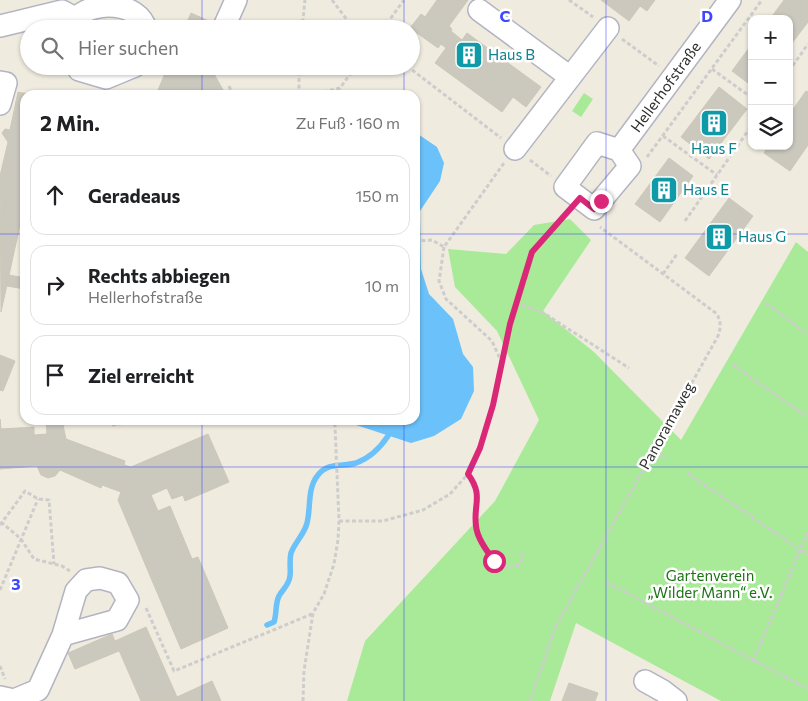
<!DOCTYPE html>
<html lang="de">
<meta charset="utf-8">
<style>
:root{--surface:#fff;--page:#f2f2f2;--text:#202124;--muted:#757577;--line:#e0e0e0}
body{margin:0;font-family:Commissioner,sans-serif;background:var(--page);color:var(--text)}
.controls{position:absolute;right:15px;top:15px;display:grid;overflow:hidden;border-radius:10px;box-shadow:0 1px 4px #0004}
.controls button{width:45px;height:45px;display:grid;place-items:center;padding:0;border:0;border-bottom:1px solid var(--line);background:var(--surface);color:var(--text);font:25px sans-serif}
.stop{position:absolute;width:15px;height:15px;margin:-11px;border:4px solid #db2777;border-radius:50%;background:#fff}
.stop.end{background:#db2777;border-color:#fff;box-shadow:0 1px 5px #0008}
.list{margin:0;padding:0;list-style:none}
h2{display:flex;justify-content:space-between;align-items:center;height:65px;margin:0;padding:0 20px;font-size:21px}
h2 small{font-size:16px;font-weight:400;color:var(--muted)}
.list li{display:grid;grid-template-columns:32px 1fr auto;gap:15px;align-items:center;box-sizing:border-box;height:80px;margin:0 10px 10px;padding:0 10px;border:1px solid var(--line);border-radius:15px}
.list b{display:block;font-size:19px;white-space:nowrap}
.list p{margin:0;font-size:16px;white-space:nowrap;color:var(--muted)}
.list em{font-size:16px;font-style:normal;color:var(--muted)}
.icon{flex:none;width:28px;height:28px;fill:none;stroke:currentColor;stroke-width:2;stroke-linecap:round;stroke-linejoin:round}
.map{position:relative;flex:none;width:808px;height:701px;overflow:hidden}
.search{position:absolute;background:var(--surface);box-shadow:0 1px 4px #0004;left:20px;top:20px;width:400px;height:55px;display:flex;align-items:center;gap:12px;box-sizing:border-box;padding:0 18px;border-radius:28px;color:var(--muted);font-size:19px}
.panel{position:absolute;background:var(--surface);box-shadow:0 1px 4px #0004;left:20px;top:90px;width:400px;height:335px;border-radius:15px}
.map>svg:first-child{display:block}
</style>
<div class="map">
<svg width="808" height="701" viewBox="0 0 808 701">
<rect width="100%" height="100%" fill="#f0ebdf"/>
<path fill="#a9ea98" d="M584,93L593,99L581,117L572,111Z
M570,219L591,240L543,311L594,352L681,440L796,242L808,252V701H721L576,623L550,701H347L365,641L495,501L539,420L497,331L455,287L448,249L506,254L534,225Z"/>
<path fill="#6bc1f9" d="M415,132L437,147L444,163L440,181L420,211L421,269L429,294L453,319L463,354L473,367L474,391L461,419L434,436L411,443L353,424L355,420H415Z"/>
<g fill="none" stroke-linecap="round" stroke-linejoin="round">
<path stroke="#6bc1f9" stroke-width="5.5" d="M267,625L274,622C277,613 275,604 279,596C283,589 289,585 290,576C291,569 289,561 291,553C295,542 304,535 307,523C311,508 307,488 318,475C328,462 343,467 356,463C370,458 380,448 388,436"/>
</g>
<path fill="#cbc9be" stroke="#ccc8b8" d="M437,0H468L449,26L452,29L451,31L462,40L467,33L541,87L526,107L513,97L502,112L435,63L446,48L441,44L438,48L410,28L421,14L425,17Z
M601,0H655L647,11L640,6L629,21Z
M784,0H808V22L789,47V19H770Z
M191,13L211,22L208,29H184Z
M752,44V86L732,71Z
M168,66H207L214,74L226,95H156Z
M719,87L747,109L709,159L681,137Z
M806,91L808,92V145L790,171L764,153L768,146H789V115Z
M18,92L33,95H25V202L1,312L0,176L8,142L2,133L5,129L10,130Z
M669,158L693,176L660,222L635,204Z
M729,198L753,216L709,276L685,258Z
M9,275L25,278V289L7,286Z
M0,355L15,361L3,391L0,390Z
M0,419L1,429L34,427V435L47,434L46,420H81L82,422L63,425L66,439L125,461L124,465L131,467L208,434L229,482L185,501L183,495L172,499L167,488L151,495L158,511L170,506L192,559L198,557L228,628L181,649L118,500L121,492L102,485L101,488L60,470L55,476L48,478L41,475L37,466L0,469Z
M146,627L177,697L167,701H141L115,641Z
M112,634L119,651L75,669L68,653Z
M212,681L221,701H167L177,697Z
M569,683L598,693L595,701H562Z"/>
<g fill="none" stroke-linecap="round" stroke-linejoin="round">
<g stroke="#b3b4c2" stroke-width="24">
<path id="minor" d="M479,10L570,77
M0,26L62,11L75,18
M71,29C73,25 74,20 76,18C94,0 138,1 146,29
M223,29L236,0
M77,66L79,70L106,78L135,66
M0,82L6,83L0,104
M597,143L619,150L630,166L594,209L565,187Z
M515,149L608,28
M619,150L730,0
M645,681L663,691L676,701
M0,697L14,700L38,690L63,635L76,591L86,580L100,578L118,583L128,600L117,620L63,635"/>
</g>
<path stroke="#cdcdcd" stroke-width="3" stroke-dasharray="4 2.5" stroke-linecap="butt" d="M332,0L348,21L358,29
M569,0L593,17
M302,29L305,0
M383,29L404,0
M622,39L659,66
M407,66L501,138
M712,69L752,98
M789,71L808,44
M229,86L233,95
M299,95V66
M311,95L340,88L356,66
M663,136L717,175
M647,157L762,0
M530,160L551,176
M685,221L752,125
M415,241L432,240L444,247L504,163
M444,247L439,281L446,299L492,341L501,361
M663,274L677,254
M516,303L542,312L629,368
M766,303L808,335
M733,365L808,417
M112,425L146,420
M653,451L666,458
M687,473L808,555
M468,474C483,495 474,503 476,526C477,539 493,566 507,567C511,567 516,566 519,565L523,558L520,550
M339,521H383L423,510L450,494L468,474L480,448L493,405L510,324L532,252L568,211
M1,522L21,539L34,559L62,566L70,571
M0,525L25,491L38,499L49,500L54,564
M606,582L808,689
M0,590L38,499
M146,608L174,671L312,614
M753,661L808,532
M0,666L5,679
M303,701L304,671L313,613L324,594L334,564L338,540L339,521L335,426L333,420
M530,701L556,626L718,336C721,327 721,322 717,314L600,227"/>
<use href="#minor" stroke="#fff" stroke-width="21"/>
</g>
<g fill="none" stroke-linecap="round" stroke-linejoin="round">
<path stroke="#db2777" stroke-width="6" d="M494,561C487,551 477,538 476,526C473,504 484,496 468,474L480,448L493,405L510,324L532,252L580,198L594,209L601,201"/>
</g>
<path fill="none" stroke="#3d48ff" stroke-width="1" stroke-opacity="0.55" d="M202,0V29M404,0V29M606,0V701M202,66V95M404,66V95M0,234H25M415,234H808M202,420V701M404,420V701M0,467H808"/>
<defs>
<g id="building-square" transform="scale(1.4375)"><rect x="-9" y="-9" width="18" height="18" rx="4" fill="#0f9aa8" stroke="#fff"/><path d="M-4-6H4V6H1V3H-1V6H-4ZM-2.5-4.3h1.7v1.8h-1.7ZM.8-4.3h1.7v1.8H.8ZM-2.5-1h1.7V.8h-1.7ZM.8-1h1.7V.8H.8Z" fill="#fff"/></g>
</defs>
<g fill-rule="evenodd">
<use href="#building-square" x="469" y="55"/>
<use href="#building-square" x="714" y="123"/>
<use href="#building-square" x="664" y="190"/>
<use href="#building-square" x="719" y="237"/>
</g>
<g text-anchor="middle" stroke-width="5" stroke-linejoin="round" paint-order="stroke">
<g font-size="15" fill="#0d838f" stroke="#fff" text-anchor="start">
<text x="488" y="60">Haus B</text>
<text x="714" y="154" text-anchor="middle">Haus F</text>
<text x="683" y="195">Haus E</text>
<text x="738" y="242">Haus G</text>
</g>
<g font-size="15" fill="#2e2e2e" stroke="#fff">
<text transform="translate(666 87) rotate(-54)" y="5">Hellerhofstraße</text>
<text transform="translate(667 426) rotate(-61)" y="5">Panoramaweg</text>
</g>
<g font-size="15" fill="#1c7415" stroke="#fff">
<text x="710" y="581">Gartenverein<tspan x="710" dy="17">„Wilder Mann“ e.V.</tspan></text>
</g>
</g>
<g font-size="16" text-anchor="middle" font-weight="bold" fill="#3d48ff" stroke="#fff" stroke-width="5" stroke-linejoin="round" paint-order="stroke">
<text x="505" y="22">C</text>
<text x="707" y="22">D</text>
<text x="16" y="590">3</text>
</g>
</svg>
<div class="controls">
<button>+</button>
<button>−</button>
<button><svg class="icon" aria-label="layers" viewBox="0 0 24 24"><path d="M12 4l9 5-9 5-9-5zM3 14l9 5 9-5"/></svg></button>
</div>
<div class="stop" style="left:494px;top:561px"></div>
<div class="stop end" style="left:601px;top:201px"></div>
<div class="search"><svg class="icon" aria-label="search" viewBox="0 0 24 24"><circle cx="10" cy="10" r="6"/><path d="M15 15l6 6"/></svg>Hier suchen</div>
<section class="panel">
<h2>2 Min.<small>Zu Fuß · 160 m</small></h2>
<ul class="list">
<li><svg class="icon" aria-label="ahead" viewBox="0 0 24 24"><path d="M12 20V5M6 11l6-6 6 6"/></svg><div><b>Geradeaus</b></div><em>150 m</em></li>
<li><svg class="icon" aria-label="right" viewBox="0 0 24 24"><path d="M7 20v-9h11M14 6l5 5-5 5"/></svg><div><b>Rechts abbiegen</b><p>Hellerhofstraße</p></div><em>10 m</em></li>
<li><svg class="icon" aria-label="arrive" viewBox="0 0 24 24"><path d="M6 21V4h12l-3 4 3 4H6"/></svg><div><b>Ziel erreicht</b></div></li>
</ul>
</section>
</div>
